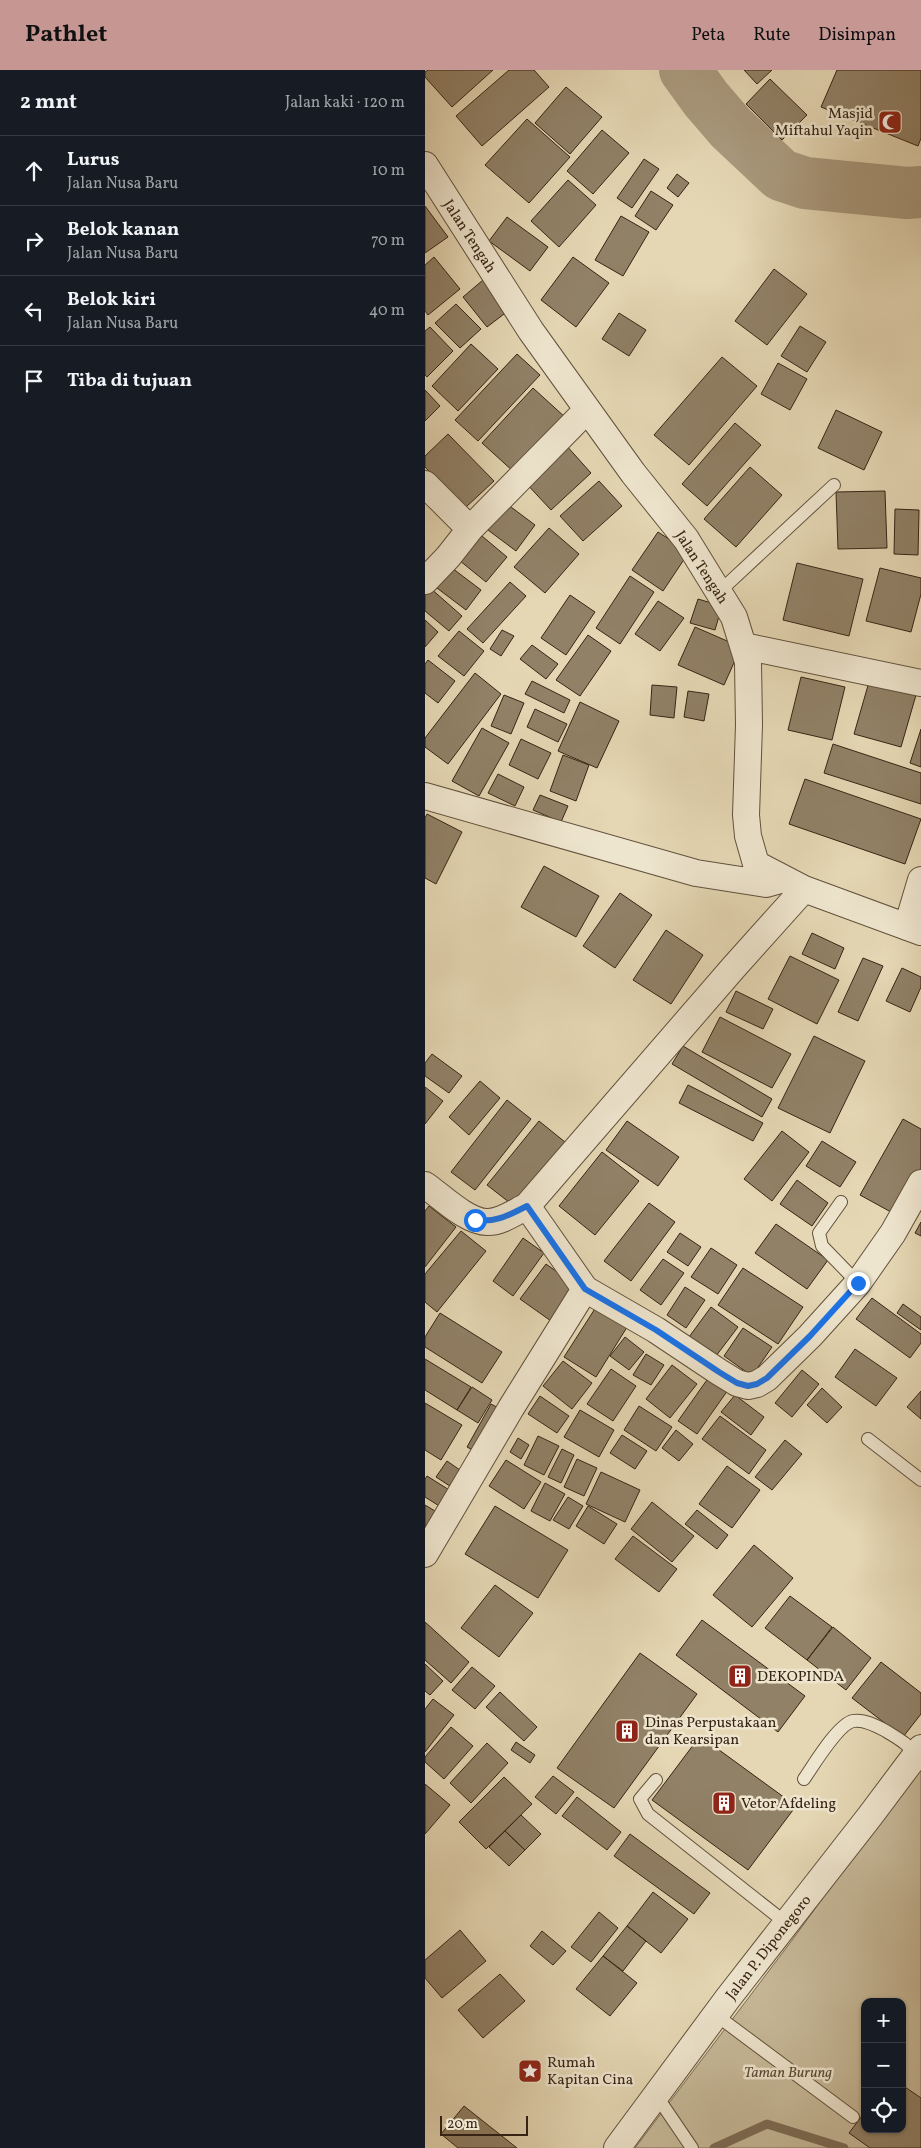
<!DOCTYPE html>
<html lang="id">
<meta charset="utf-8">
<style>
:root{--surface:#171b24;--page:#242831;--text:#f1f3f6;--muted:#9ea1a6;--line:#363941;--accent:#c59692}
body{margin:0;font-family:Vollkorn,serif;background:var(--page);color:var(--text)}
.controls{position:absolute;right:15px;bottom:15px;display:grid;overflow:hidden;border-radius:10px;box-shadow:0 1px 4px #0004}
.controls button{width:45px;height:45px;display:grid;place-items:center;padding:0;border:0;border-bottom:1px solid var(--line);background:var(--surface);color:var(--text);font:25px sans-serif}
.scale{position:absolute;left:15px;bottom:12px;width:88px;box-sizing:border-box;padding-left:5px;border:2px solid #372414;border-top:0;font-size:14px;line-height:18px;white-space:nowrap;color:#372414;-webkit-text-stroke:4px #eee5ce;paint-order:stroke}
.stop{position:absolute;width:15px;height:15px;margin:-11px;border:4px solid #1a73e8;border-radius:50%;background:#fff}
.stop.end{background:#1a73e8;border-color:#fff;box-shadow:0 1px 5px #0008}
.list{margin:0;padding:0;list-style:none}
h2{display:flex;justify-content:space-between;align-items:center;height:65px;margin:0;padding:0 20px;font-size:21px}
h2 small{font-size:16px;font-weight:400;color:var(--muted)}
.list li{display:grid;grid-template-columns:32px 1fr auto;gap:15px;align-items:center;box-sizing:border-box;height:70px;padding:0 20px;border-top:1px solid var(--line)}
.list b{display:block;font-size:19px;white-space:nowrap}
.list p{margin:0;font-size:16px;white-space:nowrap;color:var(--muted)}
.list em{font-size:16px;font-style:normal;color:var(--muted)}
.icon{flex:none;width:28px;height:28px;fill:none;stroke:currentColor;stroke-width:2;stroke-linecap:round;stroke-linejoin:round}
.map{position:relative;flex:none;width:496px;height:2078px;overflow:hidden}
header{display:flex;align-items:center;gap:30px;box-sizing:border-box;height:70px;padding:0 25px;background:var(--accent);color:#111}
header strong{font-size:24px}
nav{display:flex;gap:28px;margin-inline-start:auto;font-size:18px}
main{display:flex}
aside{flex:1;background:var(--surface)}
.map>svg:first-child{display:block}
</style>
<header>
<strong>Pathlet</strong>
<nav><a>Peta</a><a>Rute</a><a>Disimpan</a></nav>
</header>
<main>
<aside>
<h2>2 mnt<small>Jalan kaki · 120 m</small></h2>
<ul class="list">
<li><svg class="icon" aria-label="ahead" viewBox="0 0 24 24"><path d="M12 20V5M6 11l6-6 6 6"/></svg><div><b>Lurus</b><p>Jalan Nusa Baru</p></div><em>10 m</em></li>
<li><svg class="icon" aria-label="right" viewBox="0 0 24 24"><path d="M7 20v-9h11M14 6l5 5-5 5"/></svg><div><b>Belok kanan</b><p>Jalan Nusa Baru</p></div><em>70 m</em></li>
<li><svg class="icon" aria-label="left" viewBox="0 0 24 24"><path d="M17 20v-9H6M10 6l-5 5 5 5"/></svg><div><b>Belok kiri</b><p>Jalan Nusa Baru</p></div><em>40 m</em></li>
<li><svg class="icon" aria-label="arrive" viewBox="0 0 24 24"><path d="M6 21V4h12l-3 4 3 4H6"/></svg><div><b>Tiba di tujuan</b></div></li>
</ul>
</aside>
<div class="map">
<svg width="496" height="2078" viewBox="0 0 496 2078">
<rect width="100%" height="100%" fill="#e5d7b4"/>
<filter id="stains"><feTurbulence type="fractalNoise" baseFrequency=".004" numOctaves="4"/><feColorMatrix values="0 0 0 0 .2 0 0 0 0 .09 0 0 0 0 .02 0 0 0 .5 -.17"/></filter>
<radialGradient id="worn" r=".72"><stop offset=".6" stop-color="#630" stop-opacity="0"/><stop offset="1" stop-color="#630" stop-opacity=".3"/></radialGradient>
<path fill="#c7b999" stroke="#7f6e56" fill-rule="evenodd" d="M496,1698V2078H210L368,1869L459,1744ZM440,1932H477V2059H440Z"/>
<g fill="none" stroke-linecap="round" stroke-linejoin="round">
<path stroke="#7c6b54" stroke-width="9" d="M289,2078L342,2054L419,2078"/>
<path stroke="#aa9a7e" stroke-width="52" d="M260,0L281,29L306,58L356,105L380,113L482,123L496,122"/>
</g>
<path fill="#918167" stroke="#372414" d="M3,0H68L27,37L0,7V2Z
M84,0H109L124,17L57,76L31,46Z
M319,0H347L332,14Z
M412,0H496V68L493,76L396,37Z
M345,9L382,45L357,70L321,34Z
M141,17L177,47L145,84L110,53Z
M102,49L145,87L104,133L60,95Z
M177,60L204,83L168,124L142,101Z
M219,89L234,99L207,138L192,128Z
M252,104L264,113L253,127L242,118Z
M143,110L171,135L134,177L106,151Z
M226,121L248,135L231,160L210,146Z
M0,136L23,167L0,183Z
M196,146L224,162L198,206L170,190Z
M82,147L123,177L105,201L64,171Z
M9,187L35,219L3,245L0,241V195Z
M148,187L184,213L151,257L116,230Z
M349,199L382,224L342,275L310,251Z
M58,210L83,241L62,257L38,227Z
M31,234L56,259L35,278L10,253Z
M194,243L221,260L204,286L177,269Z
M375,256L401,272L382,302L356,286Z
M5,257L28,281L2,307L0,305V261Z
M46,274L73,299L33,341L7,316Z
M92,284L115,305L53,371L30,350Z
M297,287L332,316L264,395L229,365Z
M353,293L382,309L365,340L336,324Z
M108,318L141,348L90,403L57,373Z
M0,320L15,336L0,351Z
M411,340L457,362L439,400L393,378Z
M310,353L336,375L282,436L257,414Z
M23,364L69,411L40,438L0,397V386Z
M140,374L166,403L126,440L99,411Z
M325,397L357,425L311,477L279,449Z
M174,411L197,436L158,471L135,446Z
M460,421L462,478L413,479L411,422Z
M82,434L110,455L91,481L63,460Z
M470,439L494,440L493,485L469,484Z
M124,458L154,484L120,523L89,497Z
M51,461L82,487L61,512L29,486Z
M233,462L264,482L238,521L207,500Z
M372,493L438,509L424,566L358,550Z
M23,495L56,520L41,540L8,515Z
M455,498L496,508V524L486,562L441,551Z
M205,506L229,522L195,574L171,558Z
M85,512L101,526L58,573L42,559Z
M4,517L37,546L24,561L0,541V521Z
M145,525L170,542L141,585L116,568Z
M273,529L297,536L290,560L265,553Z
M233,531L259,548L235,581L210,564Z
M0,550L13,562L0,577Z
M270,557L316,577L299,615L253,595Z
M77,560L89,566L76,586L65,579Z
M34,561L59,581L39,606L13,586Z
M163,565L186,581L155,626L131,610Z
M107,575L133,594L121,609L95,589Z
M3,590L30,611L13,633L0,623V594Z
M50,603L76,624L23,694L0,677V668Z
M446,605L493,618L476,677L429,664Z
M376,607L420,617L407,670L363,660Z
M107,611L145,630L139,643L100,624Z
M227,615L252,617L249,648L225,645Z
M263,621L284,624L279,651L259,647Z
M79,625L99,633L86,664L66,656Z
M155,632L194,651L172,698L133,681Z
M110,639L142,654L133,672L102,657Z
M57,658L84,673L54,726L27,711Z
M496,659V697L485,693Z
M96,669L126,683L113,709L84,695Z
M408,674L496,703V734L399,703Z
M138,685L164,695L151,731L125,721Z
M73,704L99,717L90,736L63,723Z
M380,709L496,749L480,794L364,754Z
M115,725L143,736L136,752L108,740Z
M2,744L37,762L11,814L0,808V748Z
M119,796L174,826L151,867L96,837Z
M195,823L227,845L190,898L158,876Z
M241,860L278,885L246,934L208,910Z
M387,863L419,878L410,899L377,884Z
M365,886L414,910L392,954L343,929Z
M438,888L458,896L433,951L413,942Z
M477,898L496,907V917L485,942L461,931Z
M311,921L348,939L338,959L301,942Z
M295,947L366,984L347,1018L277,982Z
M389,966L440,991L405,1063L353,1038Z
M258,976L347,1029L337,1047L247,994Z
M7,984L37,1006L24,1023L0,1006V993Z
M55,1011L75,1028L44,1065L24,1047Z
M263,1015L338,1053L328,1071L254,1033Z
M0,1017L18,1031L0,1054Z
M82,1030L106,1049L50,1120L26,1102Z
M478,1049L496,1059V1109L475,1147L435,1125Z
M114,1051L140,1072L89,1136L62,1115Z
M202,1051L254,1087L233,1116L181,1080Z
M357,1061L384,1082L347,1131L319,1109Z
M397,1071L431,1092L415,1117L381,1096Z
M177,1082L214,1111L170,1165L134,1136Z
M372,1110L403,1133L387,1156L355,1134Z
M224,1133L250,1152L206,1211L179,1191Z
M4,1136L31,1157L0,1197V1141Z
M496,1152V1166L490,1163Z
M351,1154L403,1190L382,1219L330,1183Z
M36,1161L61,1181L12,1242L0,1232V1204Z
M255,1163L276,1177L263,1196L242,1182Z
M98,1168L119,1183L88,1226L68,1211Z
M286,1178L312,1195L293,1224L266,1207Z
M238,1189L259,1203L236,1235L215,1220Z
M121,1194L152,1216L126,1251L95,1229Z
M318,1198L378,1237L353,1274L293,1235Z
M260,1217L280,1230L261,1258L242,1245Z
M447,1228L496,1264V1273L485,1288L431,1249Z
M173,1234L204,1254L171,1307L139,1287Z
M478,1234L496,1247V1260L472,1243Z
M286,1237L313,1257L291,1286L264,1267Z
M15,1243L77,1282L57,1313L0,1277V1267Z
M318,1258L347,1277L327,1306L299,1286Z
M200,1267L219,1282L204,1300L185,1286Z
M430,1279L472,1308L451,1336L410,1307Z
M221,1284L239,1295L226,1315L208,1305Z
M0,1289L46,1317L32,1340L0,1320Z
M138,1291L167,1313L147,1339L118,1316Z
M247,1295L272,1314L245,1348L221,1329Z
M186,1299L211,1316L188,1351L162,1334Z
M377,1300L394,1314L367,1347L350,1333Z
M284,1307L303,1320L272,1364L253,1351Z
M47,1317L67,1330L53,1353L32,1340Z
M397,1318L417,1337L402,1353L382,1335Z
M496,1321V1349L482,1337Z
M310,1325L339,1347L326,1365L296,1342Z
M115,1326L144,1346L132,1363L103,1344Z
M0,1333L37,1355L16,1390L0,1380Z
M66,1334L83,1343L59,1386L42,1377Z
M214,1336L247,1357L231,1381L199,1360Z
M155,1340L189,1360L174,1387L139,1367Z
M295,1346L341,1380L324,1404L277,1369Z
M251,1360L268,1374L254,1391L237,1378Z
M197,1365L222,1381L210,1399L185,1383Z
M113,1366L134,1376L119,1405L99,1395Z
M93,1368L104,1375L96,1389L85,1382Z
M360,1370L377,1384L347,1420L330,1407Z
M137,1379L149,1385L136,1413L123,1407Z
M152,1389L172,1398L159,1426L139,1417Z
M81,1390L116,1412L99,1439L64,1416Z
M22,1391L42,1405L31,1420L11,1407Z
M302,1396L335,1420L307,1458L274,1434Z
M176,1402L215,1420L200,1452L161,1434Z
M2,1406L29,1423L19,1439L0,1427V1409Z
M120,1413L140,1424L125,1451L106,1441Z
M143,1427L158,1436L144,1459L128,1450Z
M227,1432L269,1466L247,1492L206,1459Z
M0,1435L20,1447L0,1478Z
M70,1436L143,1480L113,1528L40,1484Z
M163,1436L192,1454L179,1474L151,1456Z
M272,1440L303,1465L292,1479L260,1454Z
M208,1466L252,1499L234,1522L190,1489Z
M329,1475L368,1508L327,1557L288,1525Z
M70,1515L108,1543L74,1587L36,1558Z
M365,1526L407,1557L382,1590L340,1558Z
M277,1550L380,1626L353,1662L251,1585Z
M0,1552L44,1592L26,1613L0,1590Z
M408,1557L446,1588L421,1620L382,1590Z
M215,1583L272,1624L189,1738L132,1698Z
M456,1592L496,1623V1644L478,1667L427,1628Z
M0,1594L18,1611L5,1625L0,1621Z
M47,1597L70,1616L50,1639L27,1620Z
M75,1622L112,1657L99,1671L61,1637Z
M8,1629L29,1645L0,1682V1639Z
M26,1657L48,1676L19,1709L0,1692V1687Z
M275,1666L371,1736L323,1800L227,1730Z
M91,1672L110,1685L105,1693L86,1680Z
M62,1673L83,1693L46,1733L25,1713Z
M128,1706L149,1722L131,1744L110,1727Z
M79,1707L107,1734L61,1779L34,1752Z
M0,1714L25,1735L0,1764Z
M152,1727L196,1762L182,1780L137,1746Z
M96,1745L116,1764L100,1780L80,1761Z
M80,1761L100,1780L84,1796L64,1777Z
M205,1764L285,1823L269,1844L189,1786Z
M228,1822L263,1849L236,1883L202,1856Z
M174,1842L193,1858L166,1892L146,1877Z
M202,1856L221,1871L198,1901L178,1886Z
M35,1860L61,1891L17,1928L0,1908V1890Z
M117,1861L141,1881L128,1895L105,1876Z
M178,1886L212,1913L185,1946L151,1919Z
M75,1904L100,1931L58,1968L33,1940Z
M477,2015L496,2028V2078H445L424,2063L440,2042V2059H477Z
M39,2036L92,2078H33L16,2064Z"/>
<g fill="none" stroke-linecap="round" stroke-linejoin="round">
<g stroke="#62513c" stroke-width="14">
<path id="service" d="M294,522L409,415
M416,1132L394,1163L397,1176L433,1213
M443,1369L496,1410
M379,1709C388,1696 413,1654 428,1651C439,1649 452,1656 461,1661C472,1668 484,1674 490,1685
M231,1710L215,1729L223,1744L361,1853
M291,1945L428,2047
M231,2025L267,2078"/>
</g>
<g stroke="#62513c" stroke-width="28">
<path id="minor" d="M0,95L106,261L208,403L261,469L309,547L323,592L324,655L321,745L323,766L331,794L379,819L496,862
M0,414L45,459
M0,511L23,487L45,459L162,340
M319,576L496,613
M0,726L271,803L341,814L359,809
M482,857L496,810
M0,1115C16,1126 43,1153 63,1152C77,1152 90,1142 102,1136L160,1219L231,1260L294,1302L312,1313L323,1316L332,1314L342,1308L385,1266L433,1213L468,1163L496,1113
M102,1136L309,897L379,819
M0,1484L86,1338L160,1219
M192,2078L303,1928L445,1746L496,1678"/>
</g>
<use href="#service" stroke="#eee5ce" stroke-width="12"/>
<use href="#minor" stroke="#eee5ce" stroke-width="26"/>
</g>
<g fill="none" stroke-linecap="round" stroke-linejoin="round">
<path stroke="#1a73e8" stroke-width="6" d="M50,1150C71,1153 84,1145 102,1136L160,1219L231,1260L294,1302L312,1313L323,1316L332,1314L342,1308L385,1266L433,1213"/>
</g>
<defs>
<g id="mosque-square" transform="scale(1.25)"><rect x="-9" y="-9" width="18" height="18" rx="4" fill="#8f2418" stroke="#eee5ce"/><path d="M3.5-4.9A6 6 0 1 0 3.5 4.9A5 5 0 1 1 3.5-4.9Z" fill="#fff"/></g>
<g id="building-square" transform="scale(1.25)"><rect x="-9" y="-9" width="18" height="18" rx="4" fill="#8f2418" stroke="#eee5ce"/><path d="M-4-6H4V6H1V3H-1V6H-4ZM-2.5-4.3h1.7v1.8h-1.7ZM.8-4.3h1.7v1.8H.8ZM-2.5-1h1.7V.8h-1.7ZM.8-1h1.7V.8H.8Z" fill="#fff"/></g>
<g id="sight-square" transform="scale(1.25)"><rect x="-9" y="-9" width="18" height="18" rx="4" fill="#8f2418" stroke="#eee5ce"/><path d="M0-6L1.8-2.2L6-1.7L2.9 1.2L3.7 5.4L0 3.3L-3.7 5.4L-2.9 1.2L-6-1.7L-1.8-2.2Z" fill="#fff"/></g>
</defs>
<g fill-rule="evenodd">
<use href="#mosque-square" x="465" y="52"/>
<use href="#building-square" x="315" y="1606"/>
<use href="#building-square" x="202" y="1661"/>
<use href="#building-square" x="299" y="1733"/>
<use href="#sight-square" x="105" y="2001"/>
</g>
<g text-anchor="middle" stroke-width="5" stroke-linejoin="round" paint-order="stroke">
<g font-size="15" fill="#372414" stroke="#eee5ce" text-anchor="start">
<text x="448" y="48" text-anchor="end">Masjid<tspan x="448" dy="17">Miftahul Yaqin</tspan></text>
<text x="332" y="1611">DEKOPINDA</text>
<text x="220" y="1657">Dinas Perpustakaan<tspan x="220" dy="17">dan Kearsipan</tspan></text>
<text x="316" y="1738">Vetor Afdeling</text>
<text x="122" y="1997">Rumah<tspan x="122" dy="17">Kapitan Cina</tspan></text>
</g>
<g font-size="15" fill="#372414" stroke="#eee5ce">
<text transform="translate(45 166) rotate(57)" y="5">Jalan Tengah</text>
<text transform="translate(277 497) rotate(57)" y="5">Jalan Tengah</text>
<text transform="translate(343 1877) rotate(-52)" y="5">Jalan P. Diponegoro</text>
</g>
<g font-size="15" font-style="italic" fill="#5b4935" stroke="#eee5ce">
<text x="363" y="2007">Taman Burung</text>
</g>
</g>
<rect width="100%" height="100%" filter="url(#stains)"/>
<rect width="100%" height="100%" fill="url(#worn)"/>
</svg>
<div class="controls">
<button>+</button>
<button>−</button>
<button><svg class="icon" aria-label="locate" viewBox="0 0 24 24"><circle cx="12" cy="12" r="6"/><path d="M12 2v4M12 18v4M2 12h4M18 12h4"/></svg></button>
</div>
<div class="scale">20 m</div>
<div class="stop" style="left:50px;top:1150px"></div>
<div class="stop end" style="left:433px;top:1213px"></div>
</div>
</main>
